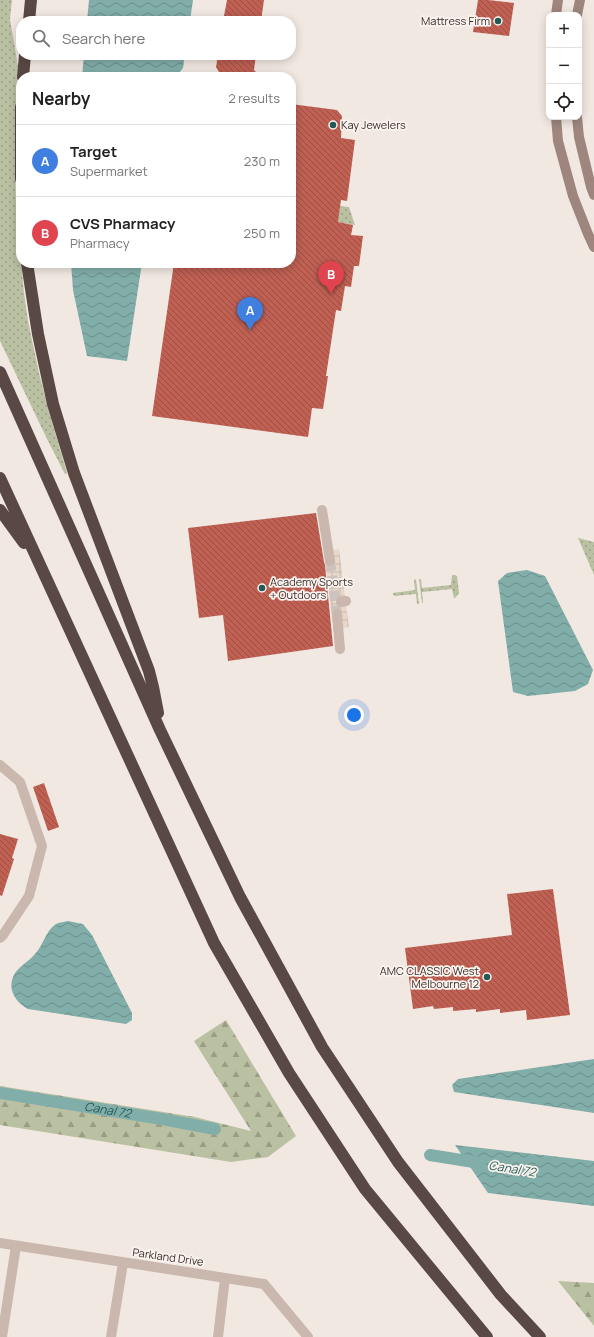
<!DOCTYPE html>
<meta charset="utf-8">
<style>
:root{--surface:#fff;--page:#f6f6f6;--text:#222;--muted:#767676;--line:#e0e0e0;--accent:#235956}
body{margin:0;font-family:Manrope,sans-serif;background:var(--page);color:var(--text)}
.controls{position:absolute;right:12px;top:12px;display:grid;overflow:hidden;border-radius:8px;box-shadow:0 2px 10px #0003}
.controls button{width:36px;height:36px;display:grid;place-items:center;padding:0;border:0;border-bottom:1px solid var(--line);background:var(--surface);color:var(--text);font:20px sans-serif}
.you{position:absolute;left:354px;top:715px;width:14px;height:14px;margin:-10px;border:3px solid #fff;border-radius:50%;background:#1a73e8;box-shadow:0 0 0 6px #1a73e833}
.badge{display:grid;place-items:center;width:26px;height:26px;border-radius:50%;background:var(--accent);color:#fff;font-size:13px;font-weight:700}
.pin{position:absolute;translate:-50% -33px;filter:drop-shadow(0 1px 2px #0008)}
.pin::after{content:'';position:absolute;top:21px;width:14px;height:12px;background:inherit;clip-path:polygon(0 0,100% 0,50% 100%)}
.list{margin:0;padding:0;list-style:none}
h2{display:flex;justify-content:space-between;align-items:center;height:52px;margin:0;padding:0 16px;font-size:17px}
h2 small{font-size:13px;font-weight:400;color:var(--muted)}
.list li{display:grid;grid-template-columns:26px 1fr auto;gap:12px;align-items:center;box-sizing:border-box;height:72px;padding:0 16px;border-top:1px solid var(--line)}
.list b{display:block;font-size:15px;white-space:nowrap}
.list p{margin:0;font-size:13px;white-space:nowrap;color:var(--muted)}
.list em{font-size:13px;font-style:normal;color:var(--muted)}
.icon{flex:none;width:22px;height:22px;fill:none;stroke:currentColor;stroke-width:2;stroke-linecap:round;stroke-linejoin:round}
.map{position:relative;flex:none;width:594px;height:1337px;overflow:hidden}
.search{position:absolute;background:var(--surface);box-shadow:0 2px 10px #0003;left:16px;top:16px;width:280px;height:44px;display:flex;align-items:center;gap:10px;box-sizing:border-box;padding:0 14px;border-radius:16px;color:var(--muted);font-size:15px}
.panel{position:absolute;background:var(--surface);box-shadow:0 2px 10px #0003;left:16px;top:72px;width:280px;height:196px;border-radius:16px}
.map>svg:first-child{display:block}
</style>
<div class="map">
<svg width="594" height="1337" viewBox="0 0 594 1337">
<defs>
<pattern id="grass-dots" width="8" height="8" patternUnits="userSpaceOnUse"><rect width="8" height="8" fill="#bac1a2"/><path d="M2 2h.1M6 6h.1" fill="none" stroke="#989d84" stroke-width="1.8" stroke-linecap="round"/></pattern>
<pattern id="forest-firs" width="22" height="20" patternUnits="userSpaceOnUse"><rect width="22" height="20" fill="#bac1a2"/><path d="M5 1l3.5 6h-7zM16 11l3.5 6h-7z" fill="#989d84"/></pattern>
<pattern id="plaza-grid" width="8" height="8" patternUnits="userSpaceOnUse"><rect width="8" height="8" fill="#e9d7ca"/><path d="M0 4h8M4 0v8" fill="none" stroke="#c9b9ae"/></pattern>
<pattern id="water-waves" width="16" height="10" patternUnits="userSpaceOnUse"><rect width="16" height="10" fill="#82aeaa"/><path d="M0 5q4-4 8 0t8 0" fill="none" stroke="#6b8e8b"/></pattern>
<pattern id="building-back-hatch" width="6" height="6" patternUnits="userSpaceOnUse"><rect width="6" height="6" fill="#bf6053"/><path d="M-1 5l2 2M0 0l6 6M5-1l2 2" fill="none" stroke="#9c5045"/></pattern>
</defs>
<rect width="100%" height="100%" fill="#f2e8e2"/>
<path fill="url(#grass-dots)" d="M0,0H12L10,19L18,66L15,160L16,208L24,293L28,321L39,373L49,412L67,473L65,474L48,441L0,341Z
M340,206L349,207L355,225L338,222Z
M578,538L594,542V575Z
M452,575H455L457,576L459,593L456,597L454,598L452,589L422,592L423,603H422L419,579H421L422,588L451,585Z
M416,579L419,604H417L416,594L394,596L393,593L415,590L414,580Z"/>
<path fill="url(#forest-firs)" d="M226,1020L296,1136L268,1157L231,1162L0,1125V1086L195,1117L251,1131L194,1041Z
M558,1281L594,1283V1326Z"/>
<path fill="url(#plaza-grid)" d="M319,509L332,550L339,549L349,627L341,628L336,650Z"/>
<path fill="url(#water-waves)" d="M89,0H193L190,21H87Z
M84,55H185L183,68L176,77H82Z
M71,263H142L127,361L87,356L73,290Z
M527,570L545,576L593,670L588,684L575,691L528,696L513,692L498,581L507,573Z
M68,921L83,924L92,935L132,1013V1020L126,1024L28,1009C15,1002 6,988 15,973C20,966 29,961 35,954C43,946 46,930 56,924C60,922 65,922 68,921Z
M594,1059V1113L454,1092L452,1085L458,1079Z
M455,1145L594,1161V1206L488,1193Z"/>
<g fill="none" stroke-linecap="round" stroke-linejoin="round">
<g stroke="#82aeaa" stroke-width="12">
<path id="s1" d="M0,1093L162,1119L215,1129"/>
<path d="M430,1155L480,1163"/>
</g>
</g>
<path fill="url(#building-back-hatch)" d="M227,0H264L261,21H223Z
M478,0H488L514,3L509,36L473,32Z
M218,55H256L254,70L261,77H222L216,67Z
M291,104L337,110L342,116L341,138L355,140L347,201L341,200L338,222L353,225L351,235L363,236L359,266H354L351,287L345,286L341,311L336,310L326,376H328L323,409L312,408L308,437L152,416L174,263H291Z
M316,513L324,562L325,565L333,646L228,661L223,615L199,618L188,528Z
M44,783L59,827L48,831L33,787Z
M0,834L18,839L12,858L14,859L2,896L0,895Z
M553,889L570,1015L527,1020L526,1010L500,1013V1009L476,1012V1009L453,1011V1007L434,1009L433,1006L413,1009L405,948L512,935L507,894Z"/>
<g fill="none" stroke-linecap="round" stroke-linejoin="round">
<path stroke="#cdc3be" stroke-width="10" stroke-dasharray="10 5" stroke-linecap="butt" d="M330,561L337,614"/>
<path stroke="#cab7ae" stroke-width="10" d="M322,510L330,561
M341,602L346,601
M337,614L340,649
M0,765L20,782L42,846L29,896L3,935L0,938
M0,1243L264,1284L308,1337
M2,1337L16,1246
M111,1337L123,1263
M218,1337L225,1278"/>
<path stroke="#9e867f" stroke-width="10" d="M556,15L558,0
M577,15L580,0
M556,117L558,141L573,196L588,234L594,247
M577,117L579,137L591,187L594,195"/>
<path stroke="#594843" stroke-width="12" d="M29,21L31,0
M23,77L25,55
M21,107V179
M27,263L38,334L53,404L74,473L149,671L153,687L158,713
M0,372L160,730L240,897L322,1047L398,1162L501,1295L540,1337
M0,478L214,943L289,1073L365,1189L487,1337
M0,510L24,543"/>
</g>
<g fill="#235956" stroke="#faf3ee" stroke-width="1.5">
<circle cx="498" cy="21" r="4"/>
<circle cx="333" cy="125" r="4"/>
<circle cx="262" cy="588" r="4"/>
<circle cx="487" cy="977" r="4"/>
</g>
<g text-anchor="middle" stroke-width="3.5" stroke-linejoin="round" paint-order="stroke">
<g font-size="11" fill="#392e2c" stroke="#faf3ee" text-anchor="end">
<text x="490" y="25">Mattress Firm</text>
<text x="341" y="129" text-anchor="start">Kay Jewelers</text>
<text x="270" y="586" text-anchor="start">Academy Sports<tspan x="270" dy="13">+ Outdoors</tspan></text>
<text x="479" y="975">AMC CLASSIC West<tspan x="479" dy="13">Melbourne 12</tspan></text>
</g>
<g font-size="11" fill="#392e2c" stroke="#faf3ee">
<text transform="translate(168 1257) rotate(8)" y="4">Parkland Drive</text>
</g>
<g font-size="12" font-style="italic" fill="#235956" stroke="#faf3ee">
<text dy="4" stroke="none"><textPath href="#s1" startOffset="109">Canal 72</textPath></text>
<text transform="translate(512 1169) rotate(9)" y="4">Canal 72</text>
</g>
</g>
</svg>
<div class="controls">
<button>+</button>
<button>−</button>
<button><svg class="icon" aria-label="locate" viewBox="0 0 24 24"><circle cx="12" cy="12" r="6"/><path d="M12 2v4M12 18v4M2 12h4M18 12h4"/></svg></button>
</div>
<div class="you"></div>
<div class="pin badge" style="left:250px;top:330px;background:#3f7fe0">A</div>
<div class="pin badge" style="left:331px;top:294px;background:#e0444e">B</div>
<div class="search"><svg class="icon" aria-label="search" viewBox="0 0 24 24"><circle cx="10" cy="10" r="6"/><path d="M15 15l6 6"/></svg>Search here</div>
<section class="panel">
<h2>Nearby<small>2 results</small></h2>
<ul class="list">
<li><span class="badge" style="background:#3f7fe0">A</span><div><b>Target</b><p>Supermarket</p></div><em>230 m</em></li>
<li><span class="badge" style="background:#e0444e">B</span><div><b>CVS Pharmacy</b><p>Pharmacy</p></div><em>250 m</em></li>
</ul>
</section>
</div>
